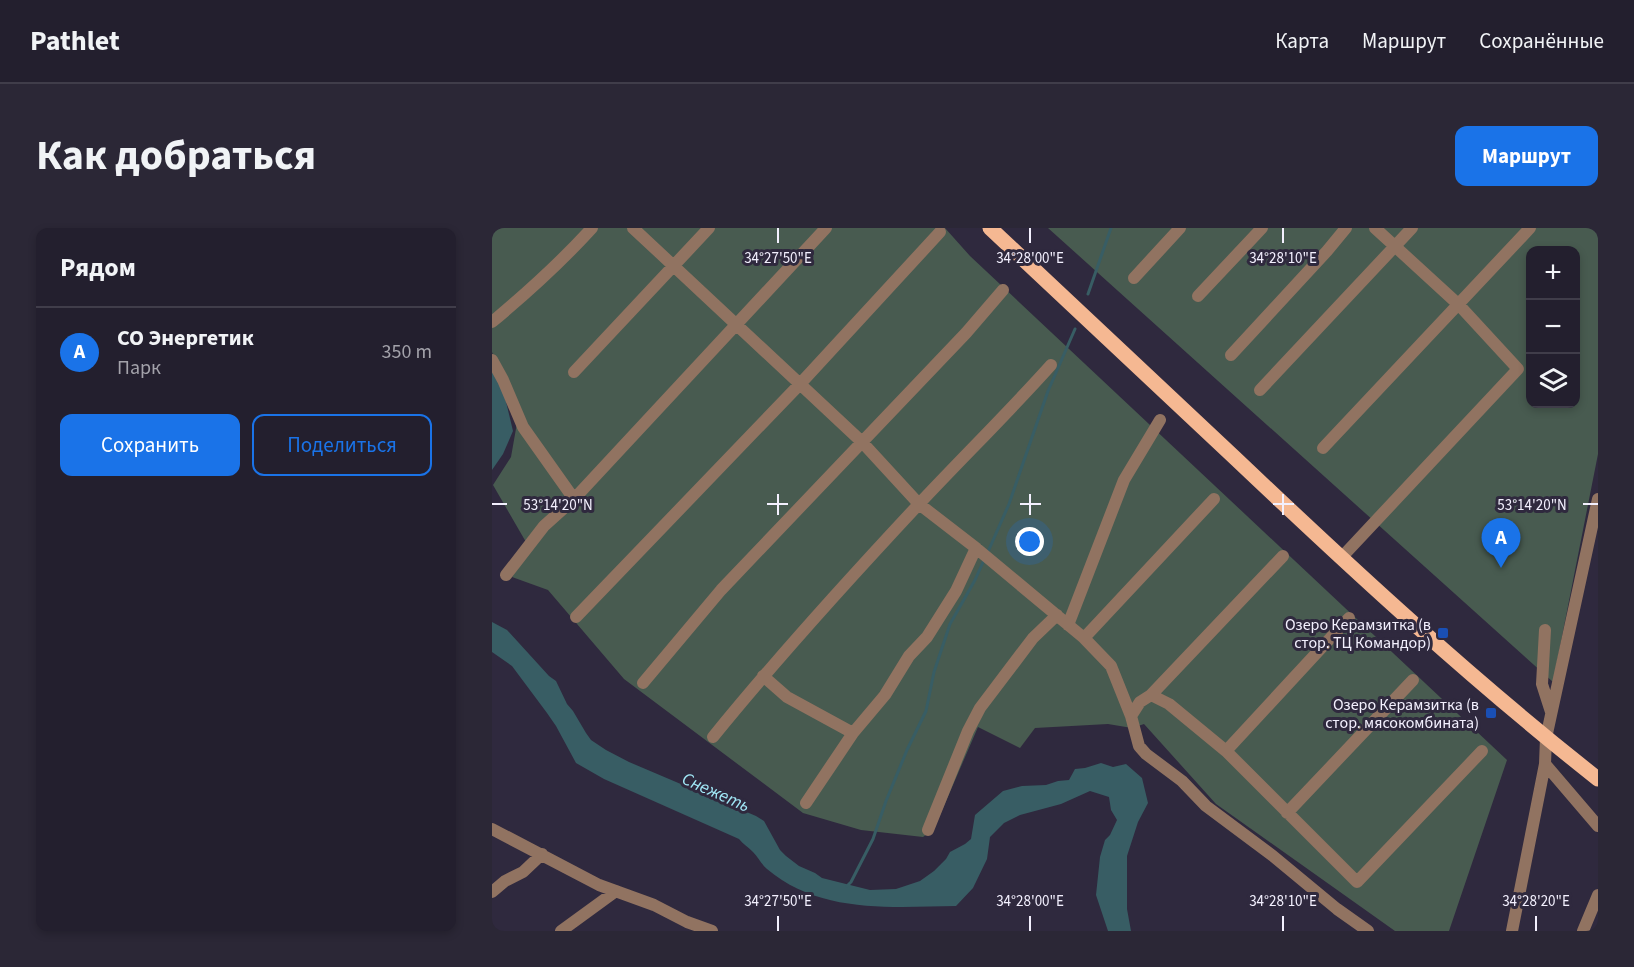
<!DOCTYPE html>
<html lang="ru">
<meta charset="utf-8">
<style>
:root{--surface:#231f2e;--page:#2b2736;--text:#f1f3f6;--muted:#a3a2aa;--line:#403d4a;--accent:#1a73e8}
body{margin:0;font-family:"Source Sans 3",sans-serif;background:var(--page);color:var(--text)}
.controls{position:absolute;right:18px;top:18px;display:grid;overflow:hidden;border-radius:12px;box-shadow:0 3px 9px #0003}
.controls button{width:54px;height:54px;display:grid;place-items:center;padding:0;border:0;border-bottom:2px solid var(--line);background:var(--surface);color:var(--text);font:30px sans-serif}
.you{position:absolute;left:538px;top:314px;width:21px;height:21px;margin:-15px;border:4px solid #fff;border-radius:50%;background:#1a73e8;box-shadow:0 0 0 9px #1a73e833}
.badge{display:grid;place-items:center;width:39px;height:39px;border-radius:50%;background:var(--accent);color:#fff;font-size:20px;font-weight:700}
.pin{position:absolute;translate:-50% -50px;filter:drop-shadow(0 2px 3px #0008)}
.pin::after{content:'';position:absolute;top:32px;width:21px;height:18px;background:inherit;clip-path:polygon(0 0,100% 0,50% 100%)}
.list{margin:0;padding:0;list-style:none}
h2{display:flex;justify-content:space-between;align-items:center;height:78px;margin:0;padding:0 24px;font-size:26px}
h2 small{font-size:20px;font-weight:400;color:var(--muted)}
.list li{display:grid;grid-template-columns:39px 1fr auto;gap:18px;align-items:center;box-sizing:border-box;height:90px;padding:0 24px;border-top:2px solid var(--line)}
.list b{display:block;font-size:22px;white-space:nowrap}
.list p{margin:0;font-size:20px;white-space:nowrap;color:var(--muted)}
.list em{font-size:20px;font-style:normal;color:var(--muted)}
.actions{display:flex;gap:12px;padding:18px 24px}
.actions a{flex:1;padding:14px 0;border:2px solid var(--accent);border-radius:12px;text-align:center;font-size:21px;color:var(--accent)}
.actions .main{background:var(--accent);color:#fff}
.icon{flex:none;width:33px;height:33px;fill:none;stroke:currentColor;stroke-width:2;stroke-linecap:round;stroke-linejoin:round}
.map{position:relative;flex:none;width:1106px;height:703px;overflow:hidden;border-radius:12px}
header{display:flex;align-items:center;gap:36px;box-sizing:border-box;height:84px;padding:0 30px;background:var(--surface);border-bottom:2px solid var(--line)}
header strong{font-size:28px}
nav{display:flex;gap:33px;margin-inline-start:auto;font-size:21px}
.intro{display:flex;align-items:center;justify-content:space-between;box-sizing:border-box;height:144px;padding:0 36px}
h1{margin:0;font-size:42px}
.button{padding:15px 27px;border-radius:12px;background:var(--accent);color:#fff;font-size:21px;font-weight:700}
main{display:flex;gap:36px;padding:0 36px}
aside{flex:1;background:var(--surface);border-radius:12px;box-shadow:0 3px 9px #0003}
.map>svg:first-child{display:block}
</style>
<header>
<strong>Pathlet</strong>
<nav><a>Карта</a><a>Маршрут</a><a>Сохранённые</a></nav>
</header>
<div class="intro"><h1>Как добраться</h1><a class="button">Маршрут</a></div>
<main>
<aside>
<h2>Рядом<small></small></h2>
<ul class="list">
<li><span class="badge">A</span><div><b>СО Энергетик</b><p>Парк</p></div><em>350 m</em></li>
</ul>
<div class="actions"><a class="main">Сохранить</a><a>Поделиться</a></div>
</aside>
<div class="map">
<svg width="1106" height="703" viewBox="0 0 1106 703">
<rect width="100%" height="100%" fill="#2f293e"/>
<path fill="#485b50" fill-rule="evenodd" d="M0,0H453L478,28L1015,532L957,703H903L724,576L652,496L640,500L616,496L543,500L528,520L486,499L442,601L431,609L369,602L311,585L132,451L56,362L20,349L38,321L1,257L19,229L25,195L0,124Z
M556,0H1106V226L1061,454ZM1038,22H1084V176H1038Z"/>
<path fill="#385d64" d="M0,141L10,157L21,203L11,226L0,242Z
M0,394L15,402L57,448L64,453L75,476L81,483L94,505L99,512L114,522L137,534L264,588L272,593L288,622L294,628L307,638L323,645L330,650L378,662L404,661L428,653L442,643L454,631L458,624L473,616L479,611L483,587L511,563L530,558L554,557L566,553L577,552L583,541L593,540L609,535L621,539L634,536L650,550L656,575L646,594L635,628V681L639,703H616L604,667L608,629L613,612L618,607L625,592L619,582L617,569L598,563L569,576L528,587L512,595L498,609L495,631L481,660L464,678C399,679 328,686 275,641C269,636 266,629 261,624C256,619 251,616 247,611L112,551L84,535L64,498L55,485L20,438L0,424Z"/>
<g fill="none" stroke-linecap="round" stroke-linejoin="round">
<path stroke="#385d64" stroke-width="3" d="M596,66L619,0
M495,326L517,276L556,163L583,101
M355,658L359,654L381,611L394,573L415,522L434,483L442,444L458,396L483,352L492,332"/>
<path stroke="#917361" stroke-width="12" d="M141,0L370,214L427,276L484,320L592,410L619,438L639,488
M642,50L688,0
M706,68L770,0
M0,94C36,64 69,34 100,0
M739,127L835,23L854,0
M0,132L11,152L31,199L82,271
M82,144L217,0
M768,162L920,0
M831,220L1038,0
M791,328L659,467L648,474L639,488L647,518L654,526L690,553L714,578L781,628L845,681L876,703
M849,330L1026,141L967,77L883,0
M14,347L52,298L82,271L334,0
M84,389L308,156L448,4
M576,397L632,252L668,192
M1053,402L1050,456L1059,484
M592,410L722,271
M271,448L295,469L361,505
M151,455L229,362L474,105L511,62
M659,467L677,476L734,523L865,654L990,523
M221,509C286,429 356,352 427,276C471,229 516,185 559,137
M734,523L857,390
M1053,536L1106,598
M314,575L361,505L393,467L417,428L435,409L464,363L484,320
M795,585L921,452
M0,601L107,657L162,677L195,694L220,703
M436,602L476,503L488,480L541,410L565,387
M0,664L13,653L31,644L50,626
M69,703L124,663
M1020,703L1053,536L1054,510L1106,271
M1091,703L1106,667"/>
<path stroke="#f5b892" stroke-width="15" d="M498,0C580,77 661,153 743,230C860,341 979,451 1106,551"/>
</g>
<path fill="none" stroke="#f3f0fe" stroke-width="2" d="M286,0V15M538,0V15M791,0V15M286,266V287M538,266V287M791,266V287M0,276H15M275,276H296M528,276H549M781,276H802M1091,276H1106M286,688V703M538,688V703M791,688V703M1044,688V703"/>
<g fill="#1a4fb4" stroke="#2f293e" stroke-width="2">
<rect x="945" y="399" width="12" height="12" rx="3"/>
<rect x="993" y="479" width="12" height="12" rx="3"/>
</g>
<g text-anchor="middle" stroke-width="6" stroke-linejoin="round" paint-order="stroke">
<g font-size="16" fill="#f3f0fe" stroke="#2f293e" text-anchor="end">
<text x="939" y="402">Озеро Керамзитка (в<tspan x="939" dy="18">стор. ТЦ Командор)</tspan></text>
<text x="987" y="482">Озеро Керамзитка (в<tspan x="987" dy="18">стор. мясокомбината)</tspan></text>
</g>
<g font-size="18" font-style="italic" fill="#a2e9f8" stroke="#2f293e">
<text transform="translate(224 564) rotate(24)" y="6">Снежеть</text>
</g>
</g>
<g font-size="15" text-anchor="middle" fill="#f3f0fe" stroke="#2f293e" stroke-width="6" stroke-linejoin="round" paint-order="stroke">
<text x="286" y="35">34°27'50"E</text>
<text x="538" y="35">34°28'00"E</text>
<text x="791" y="35">34°28'10"E</text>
<text x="66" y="282">53°14'20"N</text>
<text x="1040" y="282">53°14'20"N</text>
<text x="286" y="678">34°27'50"E</text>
<text x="538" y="678">34°28'00"E</text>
<text x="791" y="678">34°28'10"E</text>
<text x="1044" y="678">34°28'20"E</text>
</g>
</svg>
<div class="controls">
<button>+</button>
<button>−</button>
<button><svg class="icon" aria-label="layers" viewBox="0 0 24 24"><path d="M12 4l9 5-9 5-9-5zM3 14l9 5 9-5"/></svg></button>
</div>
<div class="you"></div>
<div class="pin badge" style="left:1009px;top:340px">A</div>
</div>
</main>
